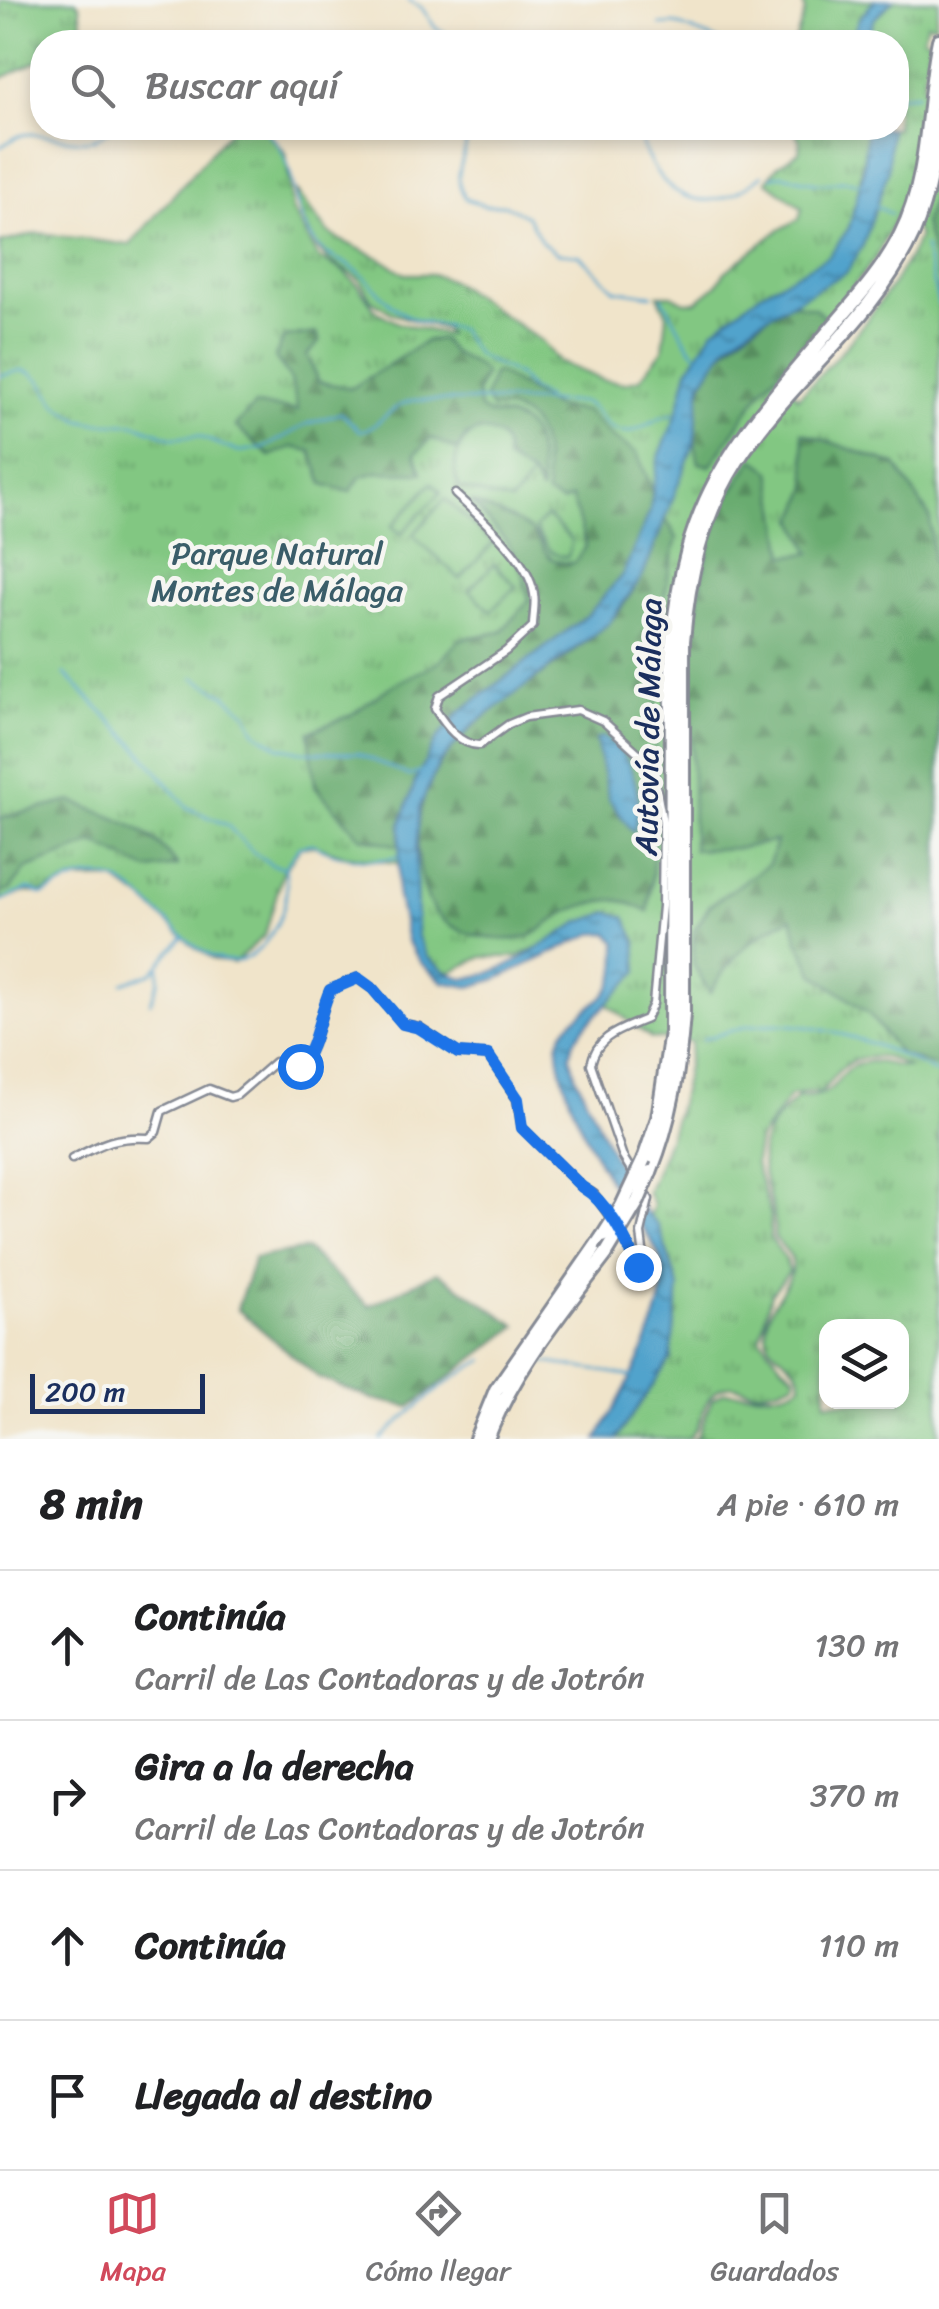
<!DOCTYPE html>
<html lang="es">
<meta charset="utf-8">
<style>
:root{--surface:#fff;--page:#f2f2f2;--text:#202124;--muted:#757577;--line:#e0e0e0;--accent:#d1495b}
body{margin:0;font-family:Sriracha,sans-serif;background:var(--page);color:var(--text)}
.controls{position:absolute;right:30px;bottom:30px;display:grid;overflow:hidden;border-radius:20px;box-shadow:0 5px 15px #0003}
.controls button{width:90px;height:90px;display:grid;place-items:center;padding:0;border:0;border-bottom:2px solid var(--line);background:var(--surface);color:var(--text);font:50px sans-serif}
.scale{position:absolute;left:30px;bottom:25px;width:175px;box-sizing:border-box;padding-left:10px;border:5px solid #1b2f5e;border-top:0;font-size:28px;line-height:35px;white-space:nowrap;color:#1b2f5e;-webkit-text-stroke:8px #f6f6f2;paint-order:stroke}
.stop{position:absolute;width:30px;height:30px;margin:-22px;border:8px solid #1a73e8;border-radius:50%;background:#fff}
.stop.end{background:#1a73e8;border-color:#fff;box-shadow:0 2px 10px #0008}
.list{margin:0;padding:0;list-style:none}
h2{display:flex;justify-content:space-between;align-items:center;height:130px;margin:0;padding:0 40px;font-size:42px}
h2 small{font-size:32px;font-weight:400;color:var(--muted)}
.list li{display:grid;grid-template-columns:65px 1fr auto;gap:30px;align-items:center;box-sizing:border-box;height:150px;padding:0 40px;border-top:2px solid var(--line)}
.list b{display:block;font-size:38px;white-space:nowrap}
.list p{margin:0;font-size:32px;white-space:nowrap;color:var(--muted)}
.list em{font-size:32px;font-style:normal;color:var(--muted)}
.icon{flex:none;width:55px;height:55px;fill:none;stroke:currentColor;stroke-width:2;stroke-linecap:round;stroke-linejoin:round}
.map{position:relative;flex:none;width:939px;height:1439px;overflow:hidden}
.search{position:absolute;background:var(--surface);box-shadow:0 5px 15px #0003;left:30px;right:30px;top:30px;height:110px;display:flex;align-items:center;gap:25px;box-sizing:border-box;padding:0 35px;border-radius:40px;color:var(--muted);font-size:38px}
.sheet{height:730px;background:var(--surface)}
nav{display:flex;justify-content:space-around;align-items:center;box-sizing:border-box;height:140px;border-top:2px solid var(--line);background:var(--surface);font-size:28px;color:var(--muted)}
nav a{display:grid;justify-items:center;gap:5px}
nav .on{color:var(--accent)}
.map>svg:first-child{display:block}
</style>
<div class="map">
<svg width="939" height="1439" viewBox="0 0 939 1439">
<defs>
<pattern id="grass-tufts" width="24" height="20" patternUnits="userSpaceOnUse" patternTransform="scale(2.5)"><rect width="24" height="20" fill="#82c782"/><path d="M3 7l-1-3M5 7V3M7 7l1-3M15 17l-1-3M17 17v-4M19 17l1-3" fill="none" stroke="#6aa26e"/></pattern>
<pattern id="forest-firs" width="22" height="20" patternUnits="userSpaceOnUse" patternTransform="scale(2.5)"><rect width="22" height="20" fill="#69ac70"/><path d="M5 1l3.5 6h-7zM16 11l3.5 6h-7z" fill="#568c5f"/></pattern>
<pattern id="water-ripples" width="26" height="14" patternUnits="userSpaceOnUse" patternTransform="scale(2.5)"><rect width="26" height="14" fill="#51a3cc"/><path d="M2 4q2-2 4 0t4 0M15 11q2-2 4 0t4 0" fill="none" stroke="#4285a9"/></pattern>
</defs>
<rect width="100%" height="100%" fill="#f6f6f2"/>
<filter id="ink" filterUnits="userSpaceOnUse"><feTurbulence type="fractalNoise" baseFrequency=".01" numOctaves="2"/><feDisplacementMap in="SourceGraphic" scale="20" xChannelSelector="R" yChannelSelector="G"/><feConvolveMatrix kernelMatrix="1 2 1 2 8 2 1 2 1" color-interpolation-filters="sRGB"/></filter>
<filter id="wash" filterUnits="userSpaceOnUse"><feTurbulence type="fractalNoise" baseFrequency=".0048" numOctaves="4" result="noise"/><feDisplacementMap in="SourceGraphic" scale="40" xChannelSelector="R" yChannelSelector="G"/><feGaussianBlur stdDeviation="2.25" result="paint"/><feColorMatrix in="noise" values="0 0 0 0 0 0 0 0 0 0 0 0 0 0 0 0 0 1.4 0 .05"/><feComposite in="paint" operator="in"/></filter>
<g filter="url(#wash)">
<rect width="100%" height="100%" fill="#f0e4ca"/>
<path fill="url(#grass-tufts)" stroke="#4e7b70" stroke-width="2.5" fill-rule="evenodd" d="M0,0H76L80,6L82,23L64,42H42V59L0,79Z
M803,0H875L858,20L851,42H795L805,12Z
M894,0H939L935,25L927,23L923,37L930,40L923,85L939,93V1439H693L698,1436L712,1399L724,1392C749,1391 778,1400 801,1384C801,1360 768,1356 766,1334C763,1303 796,1283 792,1262C791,1252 779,1245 774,1236C776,1220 773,1212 769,1197C755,1148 759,1132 798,1097C847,1098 827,1070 866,1062C880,1059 893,1067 907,1067C888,1054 861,1053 842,1068C833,1075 829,1086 819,1093L809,1092L790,1096L759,1139L755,1163L771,1217L770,1237L787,1261L789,1272L771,1294L760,1337L781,1364L795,1375V1381C788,1386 766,1392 756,1391C744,1390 737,1383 724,1387C699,1395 706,1426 687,1439H616L645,1397L679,1288L658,1225L649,1216L653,1205L647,1192C671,1136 682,1104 691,1042L651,1038L604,1002L629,947L603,928L567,934L517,957H482L451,972L431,967C411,934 406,902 404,864L346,856L317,846H301L283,872L265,935L234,963L215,960L192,945L143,899L113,879L73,880L44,893L25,892L0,900V243L38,233L130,245L232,128H263L286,153L292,209L319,258L342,270L358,285L376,311L398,323L448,335L444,329L393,314L371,300L359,279L326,258L316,246L300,215L296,190L328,232L342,241L382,259L405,274H432L452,281L543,342L559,362L603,380L625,383L640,379L663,350L667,315L658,295H672L685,302H696L716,286L725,272L779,230L799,219L802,208L766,181L778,166L799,152L800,142L794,128H896V42H865L874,19ZM867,139L863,245L754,299C775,281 808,276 829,257C861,228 858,176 867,139ZM902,205L919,236C898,286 838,359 798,397L790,387L840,327L828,318L875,259ZM826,1326H902V1402H826Z"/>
<path fill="url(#forest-firs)" stroke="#426e67" stroke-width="2.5" d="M939,182V280L924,223Z
M791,303L815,308L826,320L765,386L710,466L699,463C678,382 726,339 791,303Z
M317,333L320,341L307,355L319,382L352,388L428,340L442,339C456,363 469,355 485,373L477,393L480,409C491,417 498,414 510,417C543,426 539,464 541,492L532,476L467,435L457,450L431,438L415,454L422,473L377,472L360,477L350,492L323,484L311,451L292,447L270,456L235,426L255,405L298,410L291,380L275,357L284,337Z
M493,373H499L555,407L586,411L612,437L637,453L653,491L650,512L623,574L588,615L460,712L438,739L416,779L401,824L399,846L360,837L315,786L309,732L351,715L391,686L439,662L460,639L501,632L529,600C519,550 505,539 471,502C489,510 509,516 525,526C548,538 536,564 574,563L586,546L572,498L562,502L547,495C543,455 548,406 491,408L485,398Z
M802,432L896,465L930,517L933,562H939V1067L901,1055L868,1013L814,974L798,941L792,918C753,934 730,957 710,993L693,964L694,931L710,905L769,864L776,841L741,848L693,850C693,741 680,607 724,505C731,489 744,474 754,459L771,471L785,556L811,553L795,520L808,487Z
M666,519L677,538C643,660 666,787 648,911C638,907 623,899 612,900C598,901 574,907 562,915C551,921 541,931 530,936C514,942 486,939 470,934C436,922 427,907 421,874C394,739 526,699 607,624C636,597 651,555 666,519Z
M71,801C114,818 150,826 178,866L148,870L94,843L26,869L10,890L0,893V818Z
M306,1249L369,1306L437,1272L517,1326L410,1407L372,1399L319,1378L237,1309L254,1258Z"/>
<path fill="#82c782" stroke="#4e7b70" stroke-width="2.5" d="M477,431C497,431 507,438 506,459L532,476L511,502L460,488C449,469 457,439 477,431Z
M432,483L441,492L401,534L392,526Z
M445,499L493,543L460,579L413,535Z
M547,516L572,540L568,557C550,558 543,542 535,528Z
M494,564L516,586L491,611L469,590Z"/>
<path fill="url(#water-ripples)" stroke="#366995" stroke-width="2.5" d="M875,0H893L874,19L865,42H851L858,20Z
M863,128H890L888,171L863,245L847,272L757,322L728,344L701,383L694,444L643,575L609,623L472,726L439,763L420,806L416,849L417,935L427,957L446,972L464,979L487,974L514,963L580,922L610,912L625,917L636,940L638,972L586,1025L574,1041L570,1056L576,1077L612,1154L645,1211L658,1225L679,1288L671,1358L616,1439H597C620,1400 664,1323 663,1277C663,1246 636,1222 620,1198C596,1161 562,1095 558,1051C556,1021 596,1009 610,988C618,974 617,959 617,943L608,933L592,934L497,979L470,987L443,982L421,963L407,941L397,892L401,824L416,779L437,739L460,712L588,615L623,574L650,512L658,459L677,414L688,370L713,330L761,293L829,256L849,228L863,173L866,135Z
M602,737C635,754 644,801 633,832L609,799L596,740Z"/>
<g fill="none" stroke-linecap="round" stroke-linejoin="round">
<path stroke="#51a3cc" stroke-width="2.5" d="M408,0L421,7L435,27L461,42
M660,25L675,24L721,42
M896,96L918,94
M261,128C297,153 288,188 304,224C321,261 336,253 361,274C379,290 391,310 414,319C429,325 445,324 460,330L477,355L518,375L530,389L546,398
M459,128L464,130C473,156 447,169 466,199L486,206L505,205L527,216L542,242L557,253L579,255L615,290L652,295
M640,139C662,202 710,220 762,175
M0,147C6,144 15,137 22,135C49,129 89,155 110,128
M771,177C789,172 802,182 820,183C839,184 839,177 861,184
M874,205L891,214
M924,246L939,306
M662,297C672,312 685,345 697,354
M0,376L22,370L31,373L41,381L57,405L80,420L95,423L135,424L173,438L198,436L238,452L266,447L307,424L341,413L360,431C381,427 389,405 414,400L583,402C597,407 600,422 613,429C635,441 655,413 676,414
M64,673L136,746L188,808L227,825L253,852L272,865L283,867
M193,677L225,695L247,714L256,732L279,747L304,752L357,753L410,776L423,770
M0,901L29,889L43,895C67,882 89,870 117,881C162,900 218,1006 267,940C284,917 290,895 285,867L300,846L313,844C340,859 368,864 398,857
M123,983L152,973L183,937
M150,1003L159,981V967
M703,1039C718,1036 733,1029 749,1026C810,1017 886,1045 939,1074
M544,1362L632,1376
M381,1439C412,1409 445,1381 484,1360"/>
</g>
</g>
<g filter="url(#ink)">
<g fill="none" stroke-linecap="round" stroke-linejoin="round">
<g stroke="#868a94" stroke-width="11">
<path id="street" d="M455,494C481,518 529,559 534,594C536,604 533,616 533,626L506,651L439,696L435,709C445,725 460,746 480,745L509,724L526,717L578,710L603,721L652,765L663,822L662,906L653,1004L646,1019C621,1030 597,1035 591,1064L623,1157L636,1178
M72,1159C103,1143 115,1136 149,1138L156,1132L162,1111L209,1089L230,1097L237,1095L275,1062L300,1066C317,1048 319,1014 330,990L357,978L373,989L403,1024L419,1027L458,1053L488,1055L517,1099L522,1128L582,1187L594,1194L613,1221
M643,1189L649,1199L641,1233L647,1283
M620,1231L647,1282"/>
</g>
<g stroke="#868a94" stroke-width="18">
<path id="highway" d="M644,1159L658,1118L671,1032L672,644C684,502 729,448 819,343C848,308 881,275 901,234C931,173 926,104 939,40
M650,1172C671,1120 679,1069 683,1014V641C688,577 702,516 737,461C788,381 874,321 913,233C929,195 935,156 939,115
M476,1439L496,1390L603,1236
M487,1439C513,1370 562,1312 606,1254"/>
</g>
<use href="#street" stroke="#fff" stroke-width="6"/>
<use href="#highway" stroke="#fff" stroke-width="12"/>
<g stroke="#868a94" stroke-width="18" stroke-linecap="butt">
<path id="highway-bridge" d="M603,1236L622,1206L644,1159
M606,1254L638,1201L650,1172"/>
</g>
<use href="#highway-bridge" stroke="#fff" stroke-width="12"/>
</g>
</g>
<g fill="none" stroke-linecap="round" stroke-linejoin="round" filter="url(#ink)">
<path stroke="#1a73e8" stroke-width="12" d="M300,1066C316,1049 319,1014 330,990L358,978L373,989L403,1024L419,1028L458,1053L488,1055L518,1099L522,1128L582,1187C609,1203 625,1239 638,1267"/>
</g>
<g text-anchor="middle" stroke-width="9" stroke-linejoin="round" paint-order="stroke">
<g font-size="32" fill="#3a5d69" stroke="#f6f6f2">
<text x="277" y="564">Parque Natural<tspan x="277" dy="37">Montes de Málaga</tspan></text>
</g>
<g font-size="32" fill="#1b2f5e" stroke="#f6f6f2">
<text transform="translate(648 727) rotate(-89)" y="11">Autovía de Málaga</text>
</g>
</g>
</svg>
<div class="controls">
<button><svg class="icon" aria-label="layers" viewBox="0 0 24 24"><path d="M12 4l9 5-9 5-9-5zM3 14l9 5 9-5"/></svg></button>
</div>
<div class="scale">200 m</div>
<div class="stop" style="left:300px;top:1066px"></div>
<div class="stop end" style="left:638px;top:1267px"></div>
<div class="search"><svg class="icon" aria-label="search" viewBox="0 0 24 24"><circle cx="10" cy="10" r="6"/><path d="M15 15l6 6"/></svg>Buscar aquí</div>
</div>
<section class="sheet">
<h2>8 min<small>A pie · 610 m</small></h2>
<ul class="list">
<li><svg class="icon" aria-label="ahead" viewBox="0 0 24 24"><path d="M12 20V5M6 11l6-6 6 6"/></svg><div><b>Continúa</b><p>Carril de Las Contadoras y de Jotrón</p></div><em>130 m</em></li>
<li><svg class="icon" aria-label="right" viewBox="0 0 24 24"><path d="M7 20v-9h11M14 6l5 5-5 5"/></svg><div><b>Gira a la derecha</b><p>Carril de Las Contadoras y de Jotrón</p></div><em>370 m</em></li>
<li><svg class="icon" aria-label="ahead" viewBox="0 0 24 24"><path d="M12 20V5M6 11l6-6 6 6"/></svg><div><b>Continúa</b></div><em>110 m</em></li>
<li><svg class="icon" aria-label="arrive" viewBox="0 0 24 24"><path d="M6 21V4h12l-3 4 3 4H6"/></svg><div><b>Llegada al destino</b></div></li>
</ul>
</section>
<nav>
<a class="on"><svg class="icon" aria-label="map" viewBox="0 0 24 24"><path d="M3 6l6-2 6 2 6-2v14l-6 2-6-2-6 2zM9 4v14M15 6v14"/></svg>Mapa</a>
<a><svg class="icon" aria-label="directions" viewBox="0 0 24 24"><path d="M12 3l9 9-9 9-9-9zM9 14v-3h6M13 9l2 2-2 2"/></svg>Cómo llegar</a>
<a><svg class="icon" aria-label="saved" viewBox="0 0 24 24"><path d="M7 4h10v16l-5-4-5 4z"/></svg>Guardados</a>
</nav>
